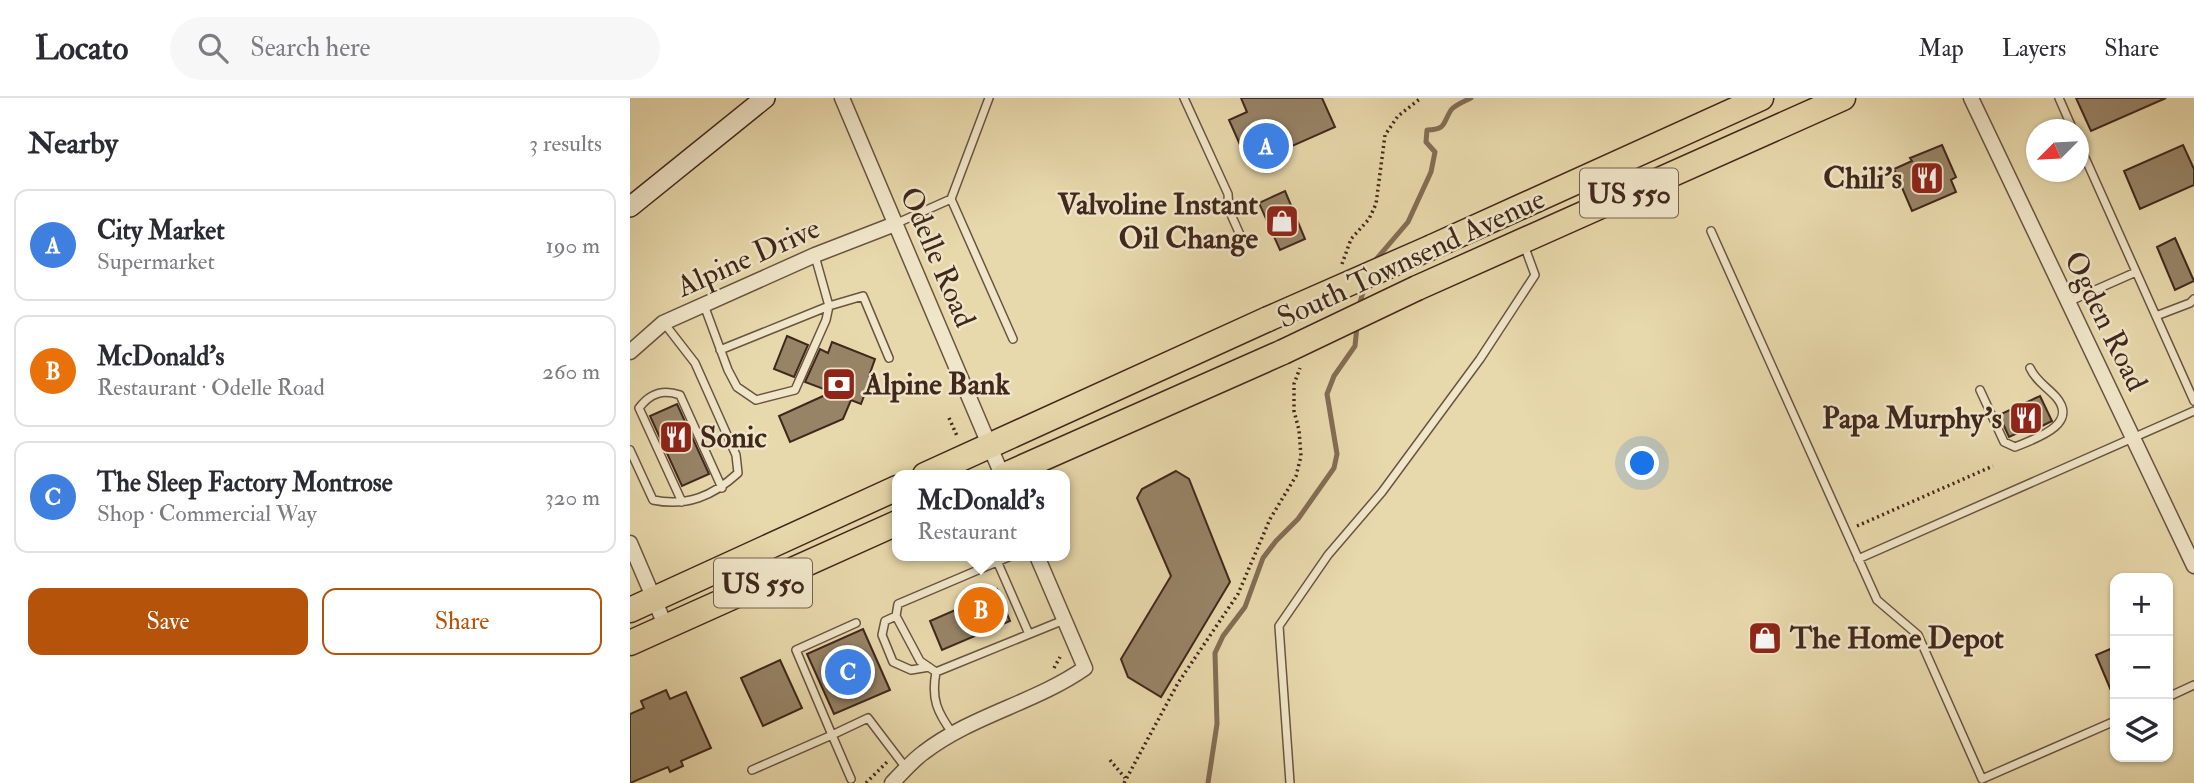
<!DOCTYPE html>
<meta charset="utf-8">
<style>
:root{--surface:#fff;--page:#f7f7f7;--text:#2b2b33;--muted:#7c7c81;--line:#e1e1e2;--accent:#b45309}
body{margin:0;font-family:"IM FELL Double Pica",serif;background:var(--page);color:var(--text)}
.controls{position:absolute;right:21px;bottom:21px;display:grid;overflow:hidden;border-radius:14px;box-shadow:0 2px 5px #0004}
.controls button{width:63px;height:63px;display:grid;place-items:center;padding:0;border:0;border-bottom:2px solid var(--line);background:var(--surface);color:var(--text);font:35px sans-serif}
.compass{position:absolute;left:1396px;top:21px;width:63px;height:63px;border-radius:50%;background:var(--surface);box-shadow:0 2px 5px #0004;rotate:246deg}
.you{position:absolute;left:1013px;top:366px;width:24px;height:24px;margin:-18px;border:5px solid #fff;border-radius:50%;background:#1a73e8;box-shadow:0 0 0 10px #1a73e833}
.badge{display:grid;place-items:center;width:46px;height:46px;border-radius:50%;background:var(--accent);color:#fff;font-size:23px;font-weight:700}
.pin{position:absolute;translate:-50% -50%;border:4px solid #fff;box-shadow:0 2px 7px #0006}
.popup{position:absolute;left:262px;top:372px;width:178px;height:91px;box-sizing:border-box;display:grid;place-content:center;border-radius:14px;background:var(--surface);filter:drop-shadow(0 2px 5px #0005);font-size:23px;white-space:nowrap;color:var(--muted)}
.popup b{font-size:26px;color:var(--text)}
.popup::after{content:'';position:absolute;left:50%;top:100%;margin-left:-14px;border:14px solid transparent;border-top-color:var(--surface)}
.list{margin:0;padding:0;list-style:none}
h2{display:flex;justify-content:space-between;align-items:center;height:91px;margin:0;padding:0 28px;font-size:30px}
h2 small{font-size:23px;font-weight:400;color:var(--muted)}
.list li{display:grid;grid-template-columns:46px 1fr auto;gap:21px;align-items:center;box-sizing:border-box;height:112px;margin:0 14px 14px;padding:0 14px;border:2px solid var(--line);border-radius:14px}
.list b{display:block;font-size:26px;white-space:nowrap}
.list p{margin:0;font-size:23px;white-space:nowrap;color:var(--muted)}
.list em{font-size:23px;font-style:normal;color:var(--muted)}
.actions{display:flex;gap:14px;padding:21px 28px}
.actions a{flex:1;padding:16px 0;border:2px solid var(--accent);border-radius:14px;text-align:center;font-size:24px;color:var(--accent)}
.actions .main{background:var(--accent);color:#fff}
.icon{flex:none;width:38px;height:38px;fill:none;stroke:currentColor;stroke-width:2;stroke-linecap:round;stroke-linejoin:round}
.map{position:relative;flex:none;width:1564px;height:685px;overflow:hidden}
header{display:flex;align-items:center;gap:42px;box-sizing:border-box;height:98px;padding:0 35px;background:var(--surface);border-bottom:2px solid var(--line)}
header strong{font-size:33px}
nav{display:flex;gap:38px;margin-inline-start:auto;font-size:24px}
.search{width:490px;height:63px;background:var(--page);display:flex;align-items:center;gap:18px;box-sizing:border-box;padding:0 24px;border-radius:38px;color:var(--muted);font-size:26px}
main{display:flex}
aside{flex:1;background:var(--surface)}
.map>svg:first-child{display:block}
</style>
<header>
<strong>Locato</strong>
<div class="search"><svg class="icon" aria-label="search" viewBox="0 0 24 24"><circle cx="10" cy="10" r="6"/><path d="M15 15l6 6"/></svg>Search here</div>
<nav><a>Map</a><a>Layers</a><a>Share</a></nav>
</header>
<main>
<aside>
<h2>Nearby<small>3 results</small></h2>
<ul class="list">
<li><span class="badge" style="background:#3f7fe0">A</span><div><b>City Market</b><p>Supermarket</p></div><em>190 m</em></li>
<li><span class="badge" style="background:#e8710a">B</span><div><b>McDonald's</b><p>Restaurant · Odelle Road</p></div><em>260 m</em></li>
<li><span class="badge" style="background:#3f7fe0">C</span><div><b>The Sleep Factory Montrose</b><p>Shop · Commercial Way</p></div><em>320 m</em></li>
</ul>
<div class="actions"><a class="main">Save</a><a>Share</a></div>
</aside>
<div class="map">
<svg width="1564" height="685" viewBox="0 0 1564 685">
<rect width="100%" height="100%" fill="#e8d9ac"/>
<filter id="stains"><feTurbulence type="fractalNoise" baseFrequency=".00286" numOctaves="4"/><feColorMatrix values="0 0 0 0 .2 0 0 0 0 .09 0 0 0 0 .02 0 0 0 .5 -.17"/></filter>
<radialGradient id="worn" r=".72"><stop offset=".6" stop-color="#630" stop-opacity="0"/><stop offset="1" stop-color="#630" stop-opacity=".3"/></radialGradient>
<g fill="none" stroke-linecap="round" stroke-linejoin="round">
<path stroke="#836d55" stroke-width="5" d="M743,165L778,124L801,74L805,54L796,44L797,32C817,31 812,26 821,12C825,7 835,3 841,0
M729,208L735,187
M578,685L587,626L585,555L593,538L615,509L633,460L646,443L668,421L704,370L707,356L697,296L704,278L725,248L727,228"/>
</g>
<path fill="#978467" stroke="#40271d" stroke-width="2" d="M611,0H692L705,29L619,67L599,22L617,14Z
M1446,0H1536L1461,33Z
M1312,47L1326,79L1321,82L1326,94L1282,113L1264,71L1282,63L1280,60Z
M1553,47L1564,71V87L1510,111L1494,73Z
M655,93L675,141L650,152L629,105Z
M1545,140L1564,183L1545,192L1527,149Z
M157,238L178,247L164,279L144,271Z
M202,244L245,261L239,278L241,279L231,306L221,302L213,321L160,344L149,318L202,294L175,284L190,251L198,255Z
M1410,298L1422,323L1404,332L1403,328L1379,339L1369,317Z
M47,306L79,376L52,388L20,318Z
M546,373L559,381L600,484L531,599L498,579L491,561L541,478L507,400L512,391Z
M367,491L380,523L312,552L300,523L353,500L352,497Z
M233,531L260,592L204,616L177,556Z
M1485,549V602L1466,557Z
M150,562L172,610L133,628L111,580Z
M36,592L40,601L56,594L81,650L51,663L53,668L40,674L38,669L0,685V616L14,610L11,603Z"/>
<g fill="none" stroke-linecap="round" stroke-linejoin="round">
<g stroke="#6a5441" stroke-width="10">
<path id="lane" d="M359,0L321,101L383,241
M554,0L598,96L599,112L611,139
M1429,0L1443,32
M1448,44L1564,303
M265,126L321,101
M1081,133L1247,502L1288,537L1352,681L1485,623
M1438,204L1506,174
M74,207L98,272L107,289L126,302L165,292L196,222L199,208L185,158
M1526,218L1560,205L1564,201
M90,252L199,208L233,198L259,260
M1350,292L1374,344L1385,349C1404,341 1450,327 1426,299C1416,288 1406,283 1400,270
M0,352L23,402C57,409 83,398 108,375L106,357L65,265L34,225
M52,404L9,310C20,295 33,291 50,297L92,390
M381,458L268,506L266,518L290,563L306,574L434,522
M1228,461L1564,313
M367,463L399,536
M266,518L255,523L252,537L263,564L281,572L299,569
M226,525L166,552L202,637L238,620L276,670
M306,574C301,601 307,614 323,636
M1538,599L1564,587
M122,672L202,637L221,681
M660,685L649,528L698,457L752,394L850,261L905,177L894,147"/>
</g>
<g stroke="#6a5441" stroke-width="17">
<path id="street" d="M212,0L372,377
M1341,0L1564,468
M0,254L33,225L185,157L265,126
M0,445L36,529
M262,685C272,675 282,663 293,655C342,617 405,605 455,570L407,458"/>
</g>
<g stroke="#40271d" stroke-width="22">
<path id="secondary" d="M0,109L135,0"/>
</g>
<g stroke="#40271d" stroke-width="27">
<path id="highway" d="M802,149L1131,0
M787,190L1213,0
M295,377L638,221
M375,377L653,254
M0,512L267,390
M0,545L267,425"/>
</g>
<path stroke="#40271d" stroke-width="3.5" stroke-dasharray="2 3.5" stroke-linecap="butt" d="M712,166L721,141L739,121L746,106L755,37L768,18L791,0
M319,320L327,338
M1227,428L1363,368
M424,570L430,559
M480,662L495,680
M236,685L257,664
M494,685L548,585L608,496L640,421L666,378L671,358L669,332L664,313V286L670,270"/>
<use href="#lane" stroke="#f0e6c9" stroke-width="7"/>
<use href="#street" stroke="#f0e6c9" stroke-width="14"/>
<use href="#secondary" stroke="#f0e6c9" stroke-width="19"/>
<use href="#highway" stroke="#e8d9ac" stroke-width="24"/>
<g stroke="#40271d" stroke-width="27" stroke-linecap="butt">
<path id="highway-bridge" d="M638,221L802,149
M653,254L787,190"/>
</g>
<use href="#highway-bridge" stroke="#e8d9ac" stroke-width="24"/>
</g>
<defs>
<g id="restaurant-square" transform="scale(1.75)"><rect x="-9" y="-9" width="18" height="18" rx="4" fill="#8f2418" stroke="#f0e6c9"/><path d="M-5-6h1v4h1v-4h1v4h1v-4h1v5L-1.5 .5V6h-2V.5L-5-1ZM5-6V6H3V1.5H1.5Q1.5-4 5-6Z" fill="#fff"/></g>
<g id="shop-square" transform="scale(1.75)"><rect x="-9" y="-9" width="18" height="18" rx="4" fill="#8f2418" stroke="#f0e6c9"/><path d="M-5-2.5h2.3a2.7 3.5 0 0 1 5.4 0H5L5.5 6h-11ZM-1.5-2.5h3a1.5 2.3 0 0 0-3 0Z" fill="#fff"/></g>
<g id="bank-square" transform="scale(1.75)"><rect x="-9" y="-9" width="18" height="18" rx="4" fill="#8f2418" stroke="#f0e6c9"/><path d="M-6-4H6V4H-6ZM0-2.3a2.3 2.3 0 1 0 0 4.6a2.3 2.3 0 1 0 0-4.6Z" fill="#fff"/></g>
</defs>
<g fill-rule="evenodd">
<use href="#restaurant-square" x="1297" y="80"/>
<use href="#shop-square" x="652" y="123"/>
<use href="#bank-square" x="209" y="286"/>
<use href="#restaurant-square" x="1396" y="320"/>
<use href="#restaurant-square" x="46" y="339"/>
<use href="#shop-square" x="1135" y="540"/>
</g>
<g text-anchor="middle" stroke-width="5" stroke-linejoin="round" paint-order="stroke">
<g fill="#f0e6c9" stroke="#756051" stroke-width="2">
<rect x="950" y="70.5" width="98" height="49" rx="5"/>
<rect x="84" y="460.5" width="98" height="49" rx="5"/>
</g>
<g font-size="28" font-weight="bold" fill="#40271d">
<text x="999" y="105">US 550</text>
<text x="133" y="495">US 550</text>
</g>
<g font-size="30" font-weight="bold" fill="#40271d" stroke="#f0e6c9" text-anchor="end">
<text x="1272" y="90">Chili's</text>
<text x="628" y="116">Valvoline Instant<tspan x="628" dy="34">Oil Change</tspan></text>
<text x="234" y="296" text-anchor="start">Alpine Bank</text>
<text x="1372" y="330">Papa Murphy's</text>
<text x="70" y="349" text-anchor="start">Sonic</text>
<text x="1160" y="550" text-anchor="start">The Home Depot</text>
</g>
<g font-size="30" fill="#40271d" stroke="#f0e6c9">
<text transform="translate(118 159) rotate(-24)" y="10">Alpine Drive</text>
<text transform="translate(308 159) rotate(67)" y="10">Odelle Road</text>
<text transform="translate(781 160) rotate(-25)" y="10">South Townsend Avenue</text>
<text transform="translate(1476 223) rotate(64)" y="10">Ogden Road</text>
</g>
</g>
<rect width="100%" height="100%" filter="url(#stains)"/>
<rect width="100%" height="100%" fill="url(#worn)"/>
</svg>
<div class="controls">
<button>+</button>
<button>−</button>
<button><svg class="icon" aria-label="layers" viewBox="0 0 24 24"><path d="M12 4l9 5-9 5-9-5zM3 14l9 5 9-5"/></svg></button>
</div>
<svg class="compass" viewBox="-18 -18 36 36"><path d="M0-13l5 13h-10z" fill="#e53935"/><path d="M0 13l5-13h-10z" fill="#7c7c81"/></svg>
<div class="you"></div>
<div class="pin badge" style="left:636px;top:48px;background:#3f7fe0">A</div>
<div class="pin badge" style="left:351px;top:512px;background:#e8710a">B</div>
<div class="popup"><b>McDonald's</b>Restaurant</div>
<div class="pin badge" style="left:218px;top:574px;background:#3f7fe0">C</div>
</div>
</main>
